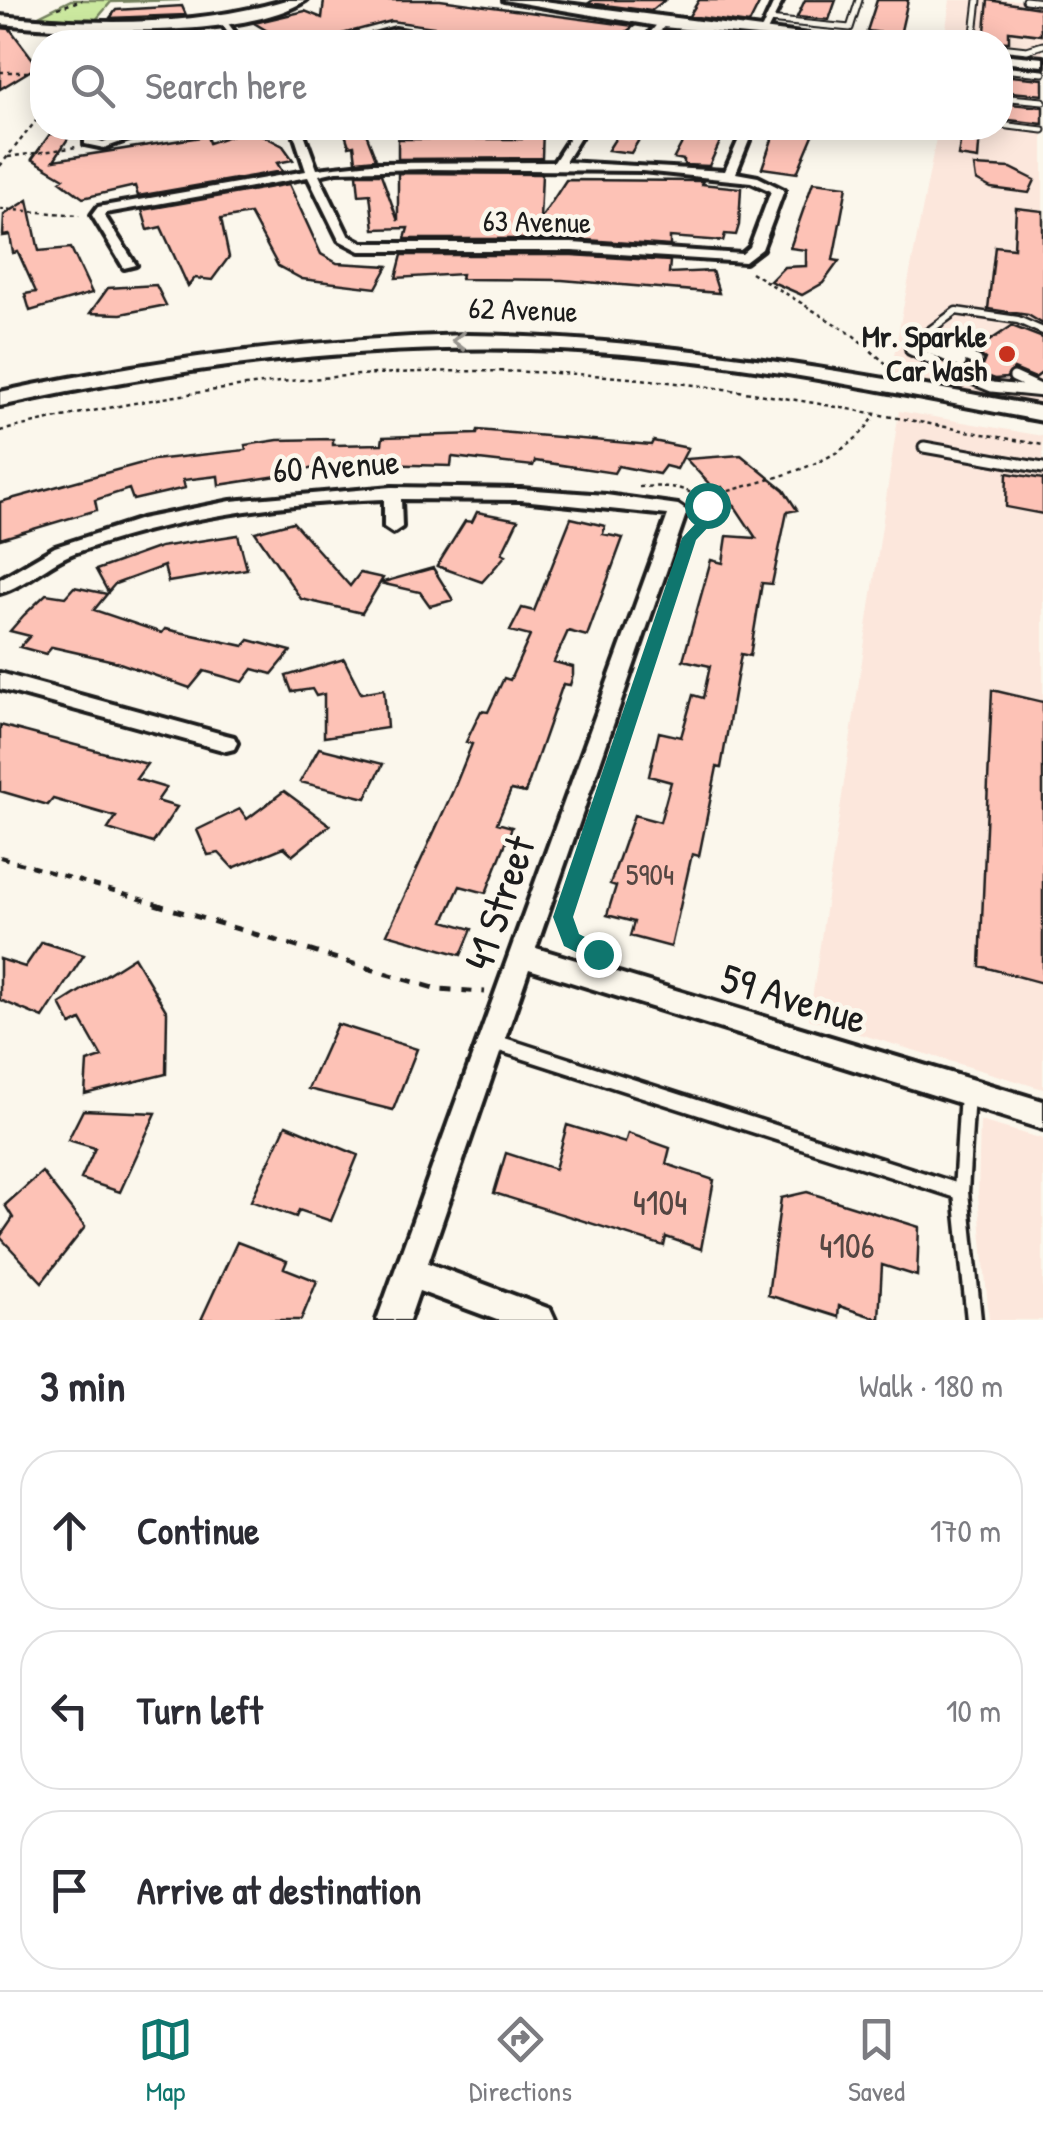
<!DOCTYPE html>
<meta charset="utf-8">
<style>
:root{--surface:#fff;--page:#f7f7f7;--text:#2b2b33;--muted:#7c7c81;--line:#e1e1e2;--accent:#0f766e}
body{margin:0;font-family:"Patrick Hand",sans-serif;background:var(--page);color:var(--text)}
.stop{position:absolute;width:30px;height:30px;margin:-22px;border:8px solid #0f766e;border-radius:50%;background:#fff}
.stop.end{background:#0f766e;border-color:#fff;box-shadow:0 2px 10px #0008}
.list{margin:0;padding:0;list-style:none}
h2{display:flex;justify-content:space-between;align-items:center;height:130px;margin:0;padding:0 40px;font-size:42px}
h2 small{font-size:32px;font-weight:400;color:var(--muted)}
.list li{display:grid;grid-template-columns:65px 1fr auto;gap:30px;align-items:center;box-sizing:border-box;height:160px;margin:0 20px 20px;padding:0 20px;border:2px solid var(--line);border-radius:40px}
.list b{display:block;font-size:38px;white-space:nowrap}
.list em{font-size:32px;font-style:normal;color:var(--muted)}
.icon{flex:none;width:55px;height:55px;fill:none;stroke:currentColor;stroke-width:2;stroke-linecap:round;stroke-linejoin:round}
.map{position:relative;flex:none;width:1043px;height:1320px;overflow:hidden}
.search{position:absolute;background:var(--surface);box-shadow:0 5px 25px #0003;left:30px;right:30px;top:30px;height:110px;display:flex;align-items:center;gap:25px;box-sizing:border-box;padding:0 35px;border-radius:40px;color:var(--muted);font-size:38px}
.sheet{height:670px;background:var(--surface)}
nav{display:flex;justify-content:space-around;align-items:center;box-sizing:border-box;height:140px;border-top:2px solid var(--line);background:var(--surface);font-size:28px;color:var(--muted)}
nav a{display:grid;justify-items:center;gap:5px}
nav .on{color:var(--accent)}
.map>svg:first-child{display:block}
</style>
<div class="map">
<svg width="1043" height="1320" viewBox="0 0 1043 1320">
<rect width="100%" height="100%" fill="#fbf7ec"/>
<filter id="ink" filterUnits="userSpaceOnUse"><feTurbulence type="fractalNoise" baseFrequency=".01" numOctaves="2"/><feDisplacementMap in="SourceGraphic" scale="20" xChannelSelector="R" yChannelSelector="G"/><feConvolveMatrix kernelMatrix="1 2 1 2 8 2 1 2 1" color-interpolation-filters="sRGB"/></filter>
<g filter="url(#ink)">
<path fill="#fce7dc" d="M950,0H1043V58L1001,53L1000,42H944Z
M1001,61L1043,65V407L889,381L938,128H1000Z
M899,411L1043,436V1089L809,1019Z
M980,1121L1043,1139V1320H989L978,1194Z"/>
<path fill="#cbe89f" stroke="#74825e" stroke-width="2.5" d="M71,0H180L111,2L95,21L39,16Z"/>
<path fill="#fdc2b6" stroke="#1c1c1c" stroke-width="2.5" d="M324,0H440L634,26L613,42H540L391,21L327,38L286,42L254,23L305,11L322,18Z
M593,0H665L651,11L589,3Z
M699,0H761L749,24L689,16Z
M805,0H836L829,20L797,17Z
M877,0H908L900,35L867,31Z
M988,0L1040,8L1041,35L1009,31V42L984,41Z
M182,6L186,15L110,18L116,10Z
M0,28L10,29L38,66L0,89Z
M194,32L200,42H91L98,34Z
M1000,75L1043,79V95L1000,91Z
M1000,103L1043,107V124L1000,119Z
M343,128H364L376,159L356,161L354,145L349,146Z
M528,128H543L542,158L398,159V139H522Z
M622,128H646L631,153L608,150Z
M690,128L725,131L709,166L684,165V160L674,158Z
M776,128H816L797,173L762,168Z
M250,129L283,146L293,160L277,163L282,171L138,196L135,186L83,198L60,181L64,178L32,159L50,134H71L54,160L207,136L209,143Z
M962,130L980,133L978,159L958,156Z
M974,166L1011,168L1035,180L1029,193L991,188L976,180Z
M398,173L542,174L540,220L566,180L703,181L701,184L741,188L739,225L736,235L725,234L723,241L670,237V246L572,239H405L408,228L374,229L370,194L359,195L357,174H381L398,221Z
M813,182L847,186L833,260L839,261L823,283L802,295L770,281L784,267L806,266V250L790,248Z
M289,184L321,254L337,263L388,266L376,288L302,279L278,266L250,214L221,219L229,257L212,280L195,278L188,286L161,227L148,230L142,210Z
M28,200L39,251L71,248L92,293L30,311L25,294L36,292L18,252L13,253L10,235L3,236L4,215Z
M1016,208L1043,211V324L1028,315L988,309L995,246L1014,248Z
M402,255H572L670,261L669,273L712,271L719,293L562,280L461,279L462,274L396,278Z
M156,285L166,305L121,314L90,313L108,288Z
M1012,326L1043,338V372L1035,378L1014,369L1006,378L995,379L970,370L962,379L944,371L981,368L985,359L974,351Z
M478,430L651,445L653,441L688,448L677,469L665,466L659,474L618,466L614,473L535,461L533,466L452,457L451,466L376,464L283,471L284,475L219,485L218,476L183,480L185,488L133,500L129,489L95,500L97,510L0,539V502L153,460L246,450L245,445L278,440L333,439V445L382,444L383,437L477,434Z
M741,455L784,490L797,510L787,512L772,584L762,583L750,656L741,654L721,768L717,767L699,856L692,854L671,947L630,936L634,922L607,915L616,886L610,884L634,815L660,822L671,782L649,776L659,732L681,737L693,695L703,698L710,666L683,660L711,560L723,563L727,536L756,538L722,487L715,490L686,459Z
M1007,473L1043,479V514L1006,507Z
M477,512L518,520L502,553L506,555L482,582L437,566L465,521L472,522Z
M571,518L605,526L603,534L623,538L587,636L568,631L554,662L573,667V675L570,685L563,684L525,793L511,790L497,823L512,827L486,893L460,886L444,921L472,929L461,955L387,934L453,791L472,744L466,742L481,711L488,712L504,678L510,680L530,636L510,631L522,608L534,611Z
M293,522L350,586L360,573L383,578L380,583L433,568L453,600L430,606L420,592L380,583L362,613L301,599L255,532Z
M238,535L247,569L168,582L164,566L115,584L108,592L96,570L160,547Z
M74,587L107,594L94,610L162,633L165,629L244,646L249,640L291,651L272,674L253,669L243,682L204,671L190,688L114,661L52,647L46,654L20,647L30,636L10,631L24,615L46,594L65,597Z
M344,659L361,693L384,689L387,728L324,737V694L316,696L312,689L292,692L286,676Z
M992,690L1043,702V983L980,966Z
M0,725L147,764L136,779L166,788L157,801L177,807L153,843L108,829L116,817L53,799L48,805L0,791Z
M319,748L383,764L366,798L300,782Z
M284,791L330,825L293,855L284,847L233,868L219,853L208,855L197,830L240,809L247,819Z
M42,942L84,955L43,1018L0,1000V959L25,967Z
M134,957L167,1012L166,1074L85,1094L87,1062L102,1057L81,1020L71,1025L60,1004Z
M337,1024L417,1049L393,1110L308,1089Z
M83,1110L156,1113L120,1192L81,1179L95,1148L68,1140Z
M286,1125L358,1155L331,1221L299,1210L296,1217L251,1201Z
M567,1125L625,1143L628,1133L670,1148L666,1164L714,1180L701,1249L666,1237L664,1246L494,1193L506,1153L555,1169Z
M42,1172L85,1227L42,1282L0,1237L13,1218L5,1205Z
M807,1192L919,1227L917,1276L882,1265L879,1319L839,1306L838,1317L768,1295L781,1198Z
M237,1242L287,1261L284,1268L317,1281L301,1320H201Z"/>
<g fill="none" stroke-linecap="round" stroke-linejoin="round">
<g stroke="#1c1c1c" stroke-width="9">
<path id="lane-far3" d="M1025,0L1043,2
M768,20L850,28L859,0
M973,42L978,0
M1000,47L1027,50L1043,45
M1000,69L1043,73
M1000,97L1043,101
M1000,125L1043,130"/>
</g>
<g stroke="#1c1c1c" stroke-width="11">
<path id="lane-far2" d="M920,336L927,339
M918,339L956,311L1018,320L1043,331"/>
</g>
<g stroke="#1c1c1c" stroke-width="15">
<path id="lane-far1" d="M921,337L977,361
M921,337L910,345L911,350L933,360
M913,341L961,363
M1014,377L1040,389
M970,378L992,387L1043,392
M924,447L1043,468"/>
</g>
<g stroke="#1c1c1c" stroke-width="21">
<path id="lane" d="M491,1041L961,1192
M967,1093L961,1192L974,1320"/>
</g>
<g stroke="#1c1c1c" stroke-width="8">
<path id="street" d="M775,0H783L765,35H759Z
M218,18H224L242,42H234Z
M660,21L667,23L651,42H642Z
M395,29L457,39L462,42C440,43 419,35 397,35C380,35 365,43 348,42Z
M100,128H173L149,132L104,148L85,144V140ZM129,132L103,142L97,140L106,133Z
M292,128H302L317,169L372,163L554,162L576,128H586L565,162L725,171L744,128H754L736,173L758,177L784,190L762,249L745,262L572,251H360L339,240L308,177L106,213L104,215L136,265L124,268L92,215L98,207L306,171ZM427,169L642,171L751,182L771,191L750,247L742,254L572,243H363L348,235L319,175L337,171Z
M392,487L521,489L606,495L678,505L687,511L536,948L1043,1101V1129L529,969L428,1263L550,1309L555,1320H497L419,1291L409,1320H377L668,515L521,500L401,499L402,527L393,533L384,527V499C277,503 174,517 74,553C48,563 27,585 0,593V579L55,547L141,519L231,501Z
M0,673L226,735L234,737L237,743L234,749L226,751L0,689Z"/>
</g>
<g stroke="#1c1c1c" stroke-width="8">
<path id="secondary" d="M286,0H306C244,41 75,31 0,24V16C96,25 192,27 286,0Z
M504,0H536L863,42H819L663,27Z
M1000,54L1043,58V66L1000,62Z
M467,335C663,338 851,372 1043,407V421C904,395 765,365 624,354C413,337 206,361 0,406V392C155,359 308,339 467,335Z"/>
</g>
<path stroke="#1c1c1c" stroke-width="2.5" stroke-dasharray="4 4" stroke-linecap="butt" d="M58,8L82,0
M0,72H42
M8,157L77,147
M0,166L39,117L42,100
M0,209L80,215
M751,272L853,335L891,368
M0,431C183,388 367,364 556,373C720,380 882,416 1043,445
M639,487C668,486 695,484 710,513L690,538
M691,504C748,480 842,473 875,415"/>
<path stroke="#1c1c1c" stroke-width="4" stroke-dasharray="8 8" stroke-linecap="butt" d="M0,857L164,906
M567,906L615,760"/>
<path stroke="#1c1c1c" stroke-width="5" stroke-dasharray="10 10" stroke-linecap="butt" d="M155,904L437,989L485,992
M567,904C561,923 569,938 585,949"/>
<use href="#lane-far3" stroke="#fbf7ec" stroke-width="5"/>
<use href="#lane-far2" stroke="#fbf7ec" stroke-width="6"/>
<use href="#lane-far1" stroke="#fbf7ec" stroke-width="9"/>
<use href="#lane" stroke="#fbf7ec" stroke-width="14"/>
<use href="#street" fill="#fbf7ec" fill-rule="evenodd"/>
<use href="#secondary" fill="#fbf7ec" fill-rule="evenodd"/>
</g>
<defs><path id="oneway-chevron" d="M-2-3.5L2.5 0L-2 3.5" fill="none" stroke-width="1.6" stroke-linecap="round" stroke-linejoin="round" transform="scale(2.5)"/></defs>
<use stroke="#97948e" href="#oneway-chevron" transform="translate(459 341) rotate(179)"/>
</g>
<path fill="#0f766e" d="M702,502L714,505V521L696,540L573,917L579,934L605,947L608,954L598,963L564,946L553,917L682,538L699,520Z"/>
<circle fill="#c8321e" stroke="#fbf7ec" stroke-width="4" cx="1007" cy="354" r="10"/>
<g text-anchor="middle" stroke-width="9" stroke-linejoin="round" paint-order="stroke">
<g font-size="30" fill="#1c1c1c" stroke="#fbf7ec">
<text transform="translate(537 222) rotate(1)" y="10">63 Avenue</text>
<text transform="translate(523 310) rotate(2)" y="10">62 Avenue</text>
</g>
<g font-size="30" font-weight="bold" fill="#1c1c1c" stroke="#fbf7ec" text-anchor="end">
<text x="987" y="347">Mr. Sparkle<tspan x="987" dy="34">Car Wash</tspan></text>
</g>
<g font-size="30" fill="#544642">
<text x="650" y="885">5904</text>
</g>
<g font-size="35" fill="#1c1c1c" stroke="#fbf7ec">
<text transform="translate(336 466) rotate(-4)" y="12">60 Avenue</text>
</g>
<g font-size="35" fill="#544642">
<text x="660" y="1215">4104</text>
<text x="847" y="1258">4106</text>
</g>
<g font-size="42" fill="#1c1c1c" stroke="#fbf7ec">
<text transform="translate(499 903) rotate(-71)" y="15">41 Street</text>
<text transform="translate(794 998) rotate(17)" y="15">59 Avenue</text>
</g>
</g>
</svg>
<div class="stop" style="left:707px;top:505px"></div>
<div class="stop end" style="left:598px;top:954px"></div>
<div class="search"><svg class="icon" aria-label="search" viewBox="0 0 24 24"><circle cx="10" cy="10" r="6"/><path d="M15 15l6 6"/></svg>Search here</div>
</div>
<section class="sheet">
<h2>3 min<small>Walk · 180 m</small></h2>
<ul class="list">
<li><svg class="icon" aria-label="ahead" viewBox="0 0 24 24"><path d="M12 20V5M6 11l6-6 6 6"/></svg><div><b>Continue</b></div><em>170 m</em></li>
<li><svg class="icon" aria-label="left" viewBox="0 0 24 24"><path d="M17 20v-9H6M10 6l-5 5 5 5"/></svg><div><b>Turn left</b></div><em>10 m</em></li>
<li><svg class="icon" aria-label="arrive" viewBox="0 0 24 24"><path d="M6 21V4h12l-3 4 3 4H6"/></svg><div><b>Arrive at destination</b></div></li>
</ul>
</section>
<nav>
<a class="on"><svg class="icon" aria-label="map" viewBox="0 0 24 24"><path d="M3 6l6-2 6 2 6-2v14l-6 2-6-2-6 2zM9 4v14M15 6v14"/></svg>Map</a>
<a><svg class="icon" aria-label="directions" viewBox="0 0 24 24"><path d="M12 3l9 9-9 9-9-9zM9 14v-3h6M13 9l2 2-2 2"/></svg>Directions</a>
<a><svg class="icon" aria-label="saved" viewBox="0 0 24 24"><path d="M7 4h10v16l-5-4-5 4z"/></svg>Saved</a>
</nav>
